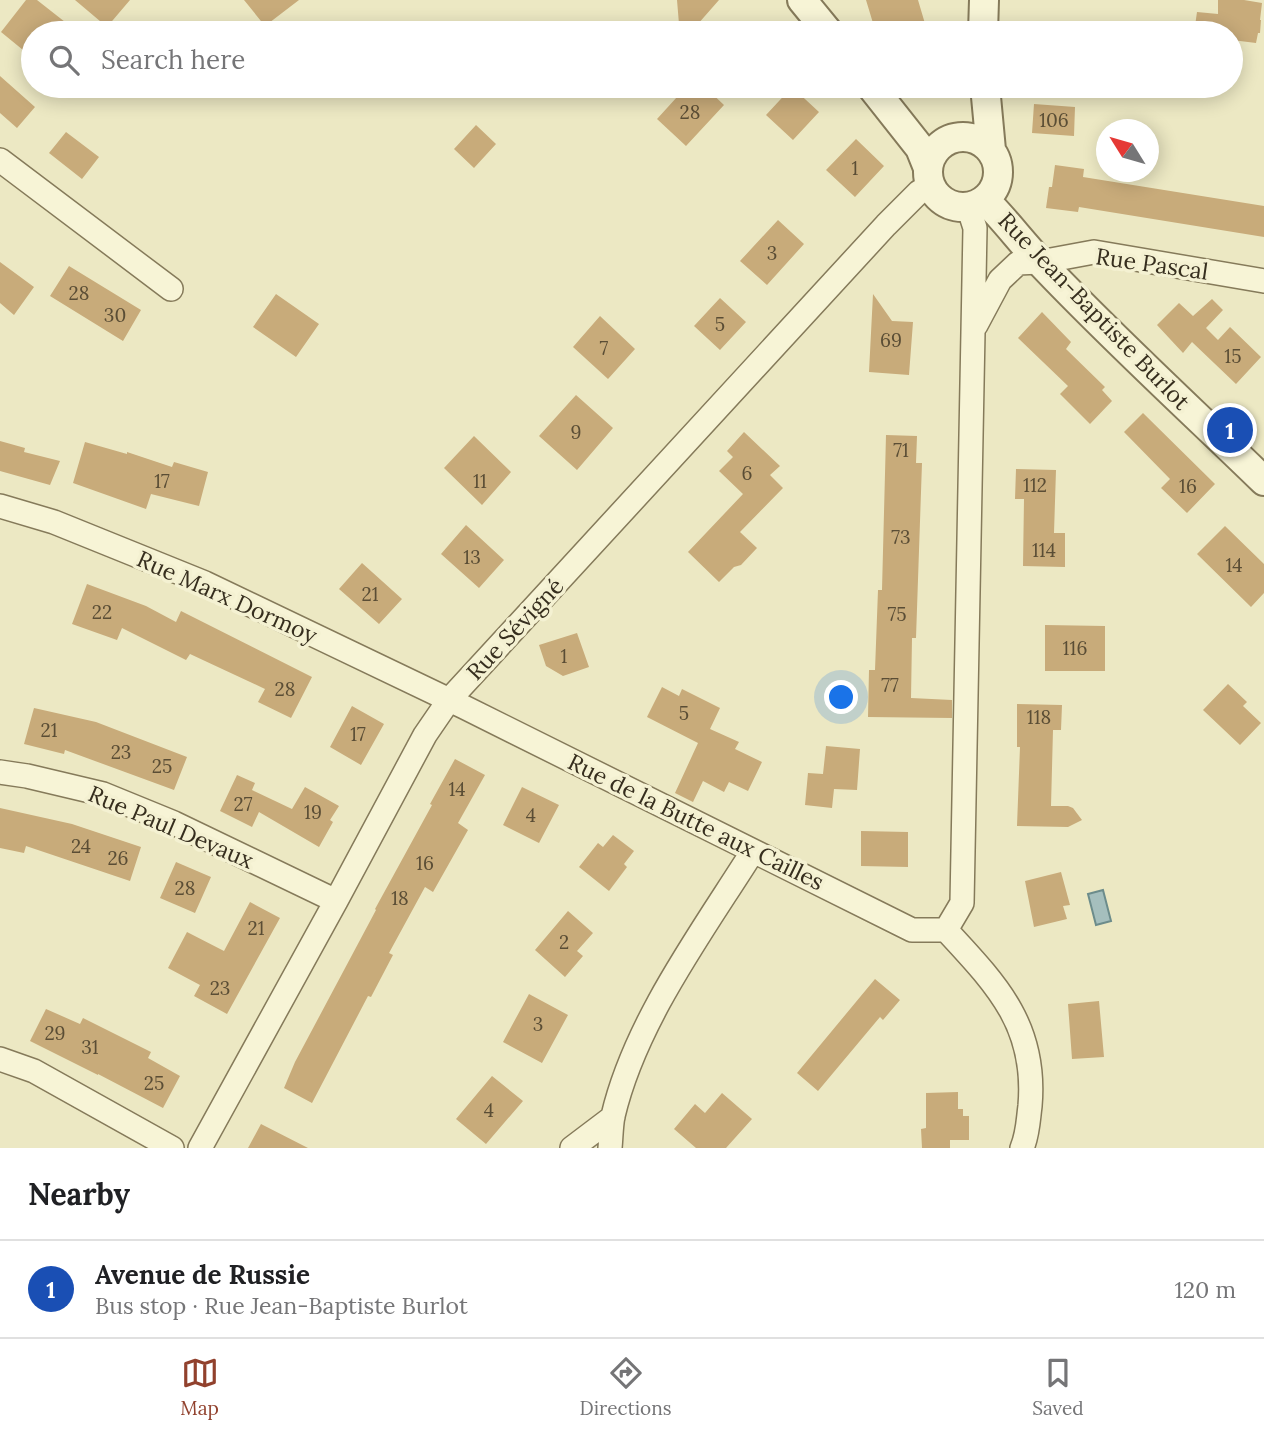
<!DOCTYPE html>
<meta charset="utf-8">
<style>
:root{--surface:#fff;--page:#f2f2f2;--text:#202124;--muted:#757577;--line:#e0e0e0;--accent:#91412d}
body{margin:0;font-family:Lora,serif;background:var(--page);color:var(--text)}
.compass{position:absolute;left:1096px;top:119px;width:63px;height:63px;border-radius:50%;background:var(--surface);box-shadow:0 4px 18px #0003;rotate:307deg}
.you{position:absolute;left:842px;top:698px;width:24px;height:24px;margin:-18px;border:5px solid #fff;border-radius:50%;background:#1a73e8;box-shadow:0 0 0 10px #1a73e833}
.badge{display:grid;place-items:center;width:46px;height:46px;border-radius:50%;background:var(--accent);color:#fff;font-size:23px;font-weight:700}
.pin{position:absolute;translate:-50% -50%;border:4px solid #fff;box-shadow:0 2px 7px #0006}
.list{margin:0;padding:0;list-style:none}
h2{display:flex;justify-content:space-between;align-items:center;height:91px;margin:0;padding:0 28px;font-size:30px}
h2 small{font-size:23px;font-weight:400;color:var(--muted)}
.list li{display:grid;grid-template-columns:46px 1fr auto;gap:21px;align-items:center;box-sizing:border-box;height:98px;padding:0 28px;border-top:2px solid var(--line)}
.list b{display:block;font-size:26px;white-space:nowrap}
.list p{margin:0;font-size:23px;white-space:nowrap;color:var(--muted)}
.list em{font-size:23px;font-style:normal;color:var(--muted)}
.icon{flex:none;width:38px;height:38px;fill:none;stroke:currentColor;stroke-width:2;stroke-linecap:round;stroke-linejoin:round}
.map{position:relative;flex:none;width:1264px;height:1148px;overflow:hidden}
.search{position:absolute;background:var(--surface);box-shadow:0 4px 18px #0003;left:21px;right:21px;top:21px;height:77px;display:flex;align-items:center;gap:18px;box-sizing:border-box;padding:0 24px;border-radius:38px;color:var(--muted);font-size:26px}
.sheet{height:189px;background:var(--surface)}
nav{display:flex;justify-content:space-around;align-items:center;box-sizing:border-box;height:98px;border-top:2px solid var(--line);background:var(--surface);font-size:19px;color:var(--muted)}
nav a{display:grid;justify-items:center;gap:4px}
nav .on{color:var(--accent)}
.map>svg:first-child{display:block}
</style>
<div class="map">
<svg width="1264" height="1148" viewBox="0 0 1264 1148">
<rect width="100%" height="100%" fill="#ece8c3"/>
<path fill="#a5bfbd" stroke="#6c8c8b" stroke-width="2" d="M1103,890L1111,921L1096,925L1088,894Z"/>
<path fill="#c8ab7a" d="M26,0H37L79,33H33V38L23,50L1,32Z
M75,0H130L107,27Z
M244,0H299L265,26Z
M677,0H719L690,33L679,24Z
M866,0H918L926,27L903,33H876Z
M1218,0H1244L1262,3L1260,20H1261L1260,33H1258L1256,43L1232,40L1233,33H1194L1197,12L1218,14Z
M0,76L35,107L17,128L0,113Z
M687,86H704L724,105L686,146L657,119Z
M792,87L819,112L793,140L766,115Z
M1034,104L1075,107L1074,136L1032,133Z
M476,125L496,144L474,168L454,149Z
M66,132L99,157L82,179L49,153Z
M856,139L884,166L855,197L826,170Z
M1055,165L1084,169L1083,177L1264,206V237L1079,207L1078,212L1046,208L1049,187H1052Z
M778,220L804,244L767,285L740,261Z
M0,262L34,287L14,315L0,303Z
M69,266L141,310L123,341L50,296Z
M276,294L319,324L296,357L253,327Z
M873,294L892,321L913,322L909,375L869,372Z
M720,298L746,322L720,350L694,326Z
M1212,299L1223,310L1206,328L1218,340L1230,327L1261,357L1236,384L1192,342L1183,353L1157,325L1179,303L1193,316Z
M1042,312L1071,342L1066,349L1105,387L1102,390L1112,401L1090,424L1060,394L1068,386L1018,338Z
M600,316L635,349L608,379L573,347Z
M576,395L613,428L577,470L539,436Z
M1143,413L1215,484L1187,513L1161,488L1170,479L1124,432Z
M744,432L780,466L770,475L783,488L740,532L757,548L741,565L734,567L719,582L688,552L743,494L719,471L733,457L727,451Z
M886,435L917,436L916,463H922L916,638H912L911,698L952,700V718L868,717L869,670H875L878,590H882Z
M474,436L511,472L482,505L444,468Z
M0,441L25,448L24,452L60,461L50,485L0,471Z
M85,442L127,454V452L172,467L174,462L208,472L199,506L151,494L146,509L73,483Z
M1016,469L1056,470L1054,533H1065V567L1023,566L1024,499H1015Z
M466,525L504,560L479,588L441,554Z
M1225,526L1264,564V593L1251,607L1197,554Z
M362,563L402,599L379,624L339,589Z
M87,584L146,606L176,622L181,611L312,677L291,718L258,702L265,689L190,654L186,660L122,628L117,640L72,624Z
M1045,625L1105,626V671H1045Z
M577,633L589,667L563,676L546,666L539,645Z
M1228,684L1247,702L1243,706L1261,723L1240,745L1203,710Z
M662,687L679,696L682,689L720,708L710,729L739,742L735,749L762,762L748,791L729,782L724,792L703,781L693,802L675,793L698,743L647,717Z
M1017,704L1062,705L1061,730H1053L1051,806H1068L1073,808L1082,820L1068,827L1017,826L1020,747H1017Z
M352,706L384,724L361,765L330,747Z
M34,708L96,722L187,757L174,790L65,750L64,754L24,744Z
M826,746L860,749L857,790L834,789L832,808L805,805L808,773L823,774Z
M455,759L485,775L458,823L468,830L433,892L425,887L389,953L393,955L371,997L368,996L312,1103L284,1088L295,1062L376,910L375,909L432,805L430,804Z
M237,775L255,783L252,790L292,809L305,787L339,806L330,820L333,822L319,847L259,812L252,827L220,811Z
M522,787L559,805L539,843L503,825Z
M0,808L72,824L141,847L130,881L26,846L24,853L0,848Z
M861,831L908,832V867L861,866Z
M613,835L634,851L624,864L627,867L609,891L579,867L598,843L603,847Z
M176,862L211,877L195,913L160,898Z
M1061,872L1070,905L1063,906L1067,919L1034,927L1025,881Z
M250,902L280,918L227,1014L194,996L200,985L168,968L187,932L224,951Z
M568,911L593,933L577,951L583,956L565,977L535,950Z
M875,979L900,1000L883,1020L880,1017L818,1091L797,1073Z
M529,994L568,1015L542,1063L503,1042Z
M1099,1001L1104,1057L1072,1059L1068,1004Z
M46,1009L80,1024L83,1018L151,1052L148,1058L180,1076L163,1108L98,1074V1075L30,1041Z
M492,1076L523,1101L486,1144L456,1119Z
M958,1092V1109H963V1116H969V1140H950V1148H922L921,1129L926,1128V1093Z
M722,1093L752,1119L726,1148H696L674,1129L695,1104L705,1113Z
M261,1124L308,1148H248Z"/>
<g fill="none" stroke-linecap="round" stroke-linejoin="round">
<g stroke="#857a5a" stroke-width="26">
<path id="minor" d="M0,160L171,289
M976,325L1000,280L1018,263L1040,262L1094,252L1264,281
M0,506L54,522L205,583L464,707L912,930H946
M0,772L27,776L103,794L174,823L336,901
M946,930L962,903L975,228L968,206
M946,930C997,985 1037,1026 1030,1106C1028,1121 1028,1134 1022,1148
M0,1059L34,1071L172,1148
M200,1148L336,901L425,735L449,700L886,225L919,192L931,186
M572,1148L613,1117
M610,1148C611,1138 611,1126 613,1116C635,1022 702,932 753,851"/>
</g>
<g stroke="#857a5a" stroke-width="32">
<path id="tertiary" d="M802,0L829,33
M983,33L984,0
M871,86L920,148L928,168
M985,86L991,150
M928 172a35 35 0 1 1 70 0a35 35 0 1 1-70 0Z
M985,200C1005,220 1022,243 1042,264C1113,339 1190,409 1264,481"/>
</g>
<use href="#minor" stroke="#f7f4d6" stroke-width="23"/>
<use href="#tertiary" stroke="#f7f4d6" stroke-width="28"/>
</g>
<g text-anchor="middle" stroke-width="7" stroke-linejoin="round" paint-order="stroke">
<g font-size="19" fill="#5a4d35">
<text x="690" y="119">28</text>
<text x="1054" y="127">106</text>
<text x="855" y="175">1</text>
<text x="772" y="260">3</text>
<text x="79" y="300">28</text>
<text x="115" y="322">30</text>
<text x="720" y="331">5</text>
<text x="891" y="347">69</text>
<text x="604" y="355">7</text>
<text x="1233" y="363">15</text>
<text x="576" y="439">9</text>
<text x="901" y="457">71</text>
<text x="747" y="480">6</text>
<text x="162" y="488">17</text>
<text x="480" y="488">11</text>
<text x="1035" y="492">112</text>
<text x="1188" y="493">16</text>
<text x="901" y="544">73</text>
<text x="1044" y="557">114</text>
<text x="472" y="564">13</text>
<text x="1234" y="572">14</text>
<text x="370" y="601">21</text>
<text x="102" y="619">22</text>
<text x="897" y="621">75</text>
<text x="1075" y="655">116</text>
<text x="564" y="663">1</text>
<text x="890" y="692">77</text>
<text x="285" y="696">28</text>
<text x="684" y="720">5</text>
<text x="1039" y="724">118</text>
<text x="49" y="737">21</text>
<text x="358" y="741">17</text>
<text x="121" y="759">23</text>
<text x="162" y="773">25</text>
<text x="457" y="796">14</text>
<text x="243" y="811">27</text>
<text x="313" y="819">19</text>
<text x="531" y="822">4</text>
<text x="81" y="853">24</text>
<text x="118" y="865">26</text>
<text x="425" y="870">16</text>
<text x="185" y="895">28</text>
<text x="400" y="905">18</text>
<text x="256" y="935">21</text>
<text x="564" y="949">2</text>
<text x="220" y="995">23</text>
<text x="538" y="1031">3</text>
<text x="55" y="1040">29</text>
<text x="90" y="1054">31</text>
<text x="154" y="1090">25</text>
<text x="489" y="1117">4</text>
</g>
<g font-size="23" fill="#362e1e" stroke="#f4f1d2">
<text transform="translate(1152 264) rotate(8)" y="8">Rue Pascal</text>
<text transform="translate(1094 311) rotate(46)" y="8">Rue Jean-Baptiste Burlot</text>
<text transform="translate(227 597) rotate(24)" y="8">Rue Marx Dormoy</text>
<text transform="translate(515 629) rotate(-47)" y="8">Rue Sévigné</text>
<text transform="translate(696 822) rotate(26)" y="8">Rue de la Butte aux Cailles</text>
<text transform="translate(171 827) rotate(23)" y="8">Rue Paul Devaux</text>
</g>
</g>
</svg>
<svg class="compass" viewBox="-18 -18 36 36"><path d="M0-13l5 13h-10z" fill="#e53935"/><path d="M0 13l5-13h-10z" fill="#757577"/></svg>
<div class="you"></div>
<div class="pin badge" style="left:1230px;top:430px;background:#1a4fb4">1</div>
<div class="search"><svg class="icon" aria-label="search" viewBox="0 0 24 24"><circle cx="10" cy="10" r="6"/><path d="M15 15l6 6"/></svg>Search here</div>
</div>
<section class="sheet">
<h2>Nearby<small></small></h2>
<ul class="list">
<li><span class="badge" style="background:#1a4fb4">1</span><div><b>Avenue de Russie</b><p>Bus stop · Rue Jean-Baptiste Burlot</p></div><em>120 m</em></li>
</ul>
</section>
<nav>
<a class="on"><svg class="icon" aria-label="map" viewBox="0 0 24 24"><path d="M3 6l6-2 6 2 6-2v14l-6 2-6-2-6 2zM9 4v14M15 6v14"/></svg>Map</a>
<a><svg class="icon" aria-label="directions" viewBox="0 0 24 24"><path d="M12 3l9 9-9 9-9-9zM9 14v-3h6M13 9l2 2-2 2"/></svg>Directions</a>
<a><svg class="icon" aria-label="saved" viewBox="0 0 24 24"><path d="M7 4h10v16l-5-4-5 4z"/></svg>Saved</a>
</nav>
